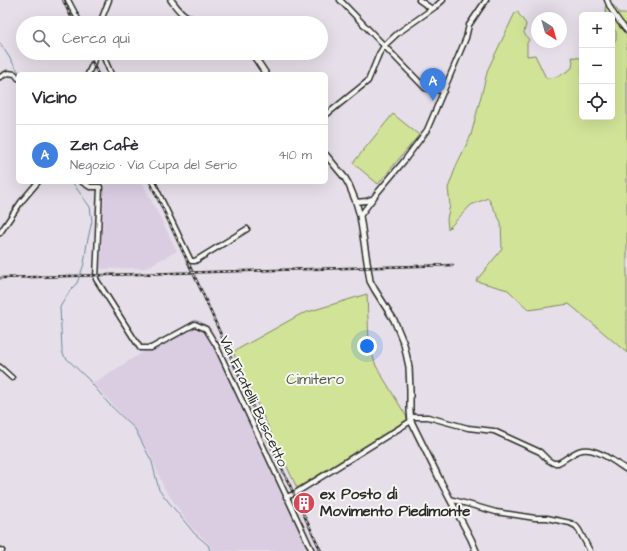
<!DOCTYPE html>
<html lang="it">
<meta charset="utf-8">
<style>
:root{--surface:#fff;--page:#f2f2f3;--text:#2b2b33;--muted:#7c7c81;--line:#e1e1e2;--accent:#1a73e8}
body{margin:0;font-family:"Architects Daughter",sans-serif;background:var(--page);color:var(--text)}
.controls{position:absolute;right:12px;top:12px;display:grid;overflow:hidden;border-radius:6px;box-shadow:0 4px 16px #0002}
.controls button{width:36px;height:36px;display:grid;place-items:center;padding:0;border:0;border-bottom:1px solid var(--line);background:var(--surface);color:var(--text);font:20px sans-serif}
.compass{position:absolute;left:531px;top:12px;width:36px;height:36px;border-radius:50%;background:var(--surface);box-shadow:0 4px 16px #0002;rotate:143deg}
.you{position:absolute;left:367px;top:346px;width:14px;height:14px;margin:-10px;border:3px solid #fff;border-radius:50%;background:#1a73e8;box-shadow:0 0 0 6px #1a73e833}
.badge{display:grid;place-items:center;width:26px;height:26px;border-radius:50%;background:var(--accent);color:#fff;font-size:13px;font-weight:700}
.pin{position:absolute;translate:-50% -33px;filter:drop-shadow(0 1px 2px #0008)}
.pin::after{content:'';position:absolute;top:21px;width:14px;height:12px;background:inherit;clip-path:polygon(0 0,100% 0,50% 100%)}
.list{margin:0;padding:0;list-style:none}
h2{display:flex;justify-content:space-between;align-items:center;height:52px;margin:0;padding:0 16px;font-size:17px}
h2 small{font-size:13px;font-weight:400;color:var(--muted)}
.list li{display:grid;grid-template-columns:26px 1fr auto;gap:12px;align-items:center;box-sizing:border-box;height:60px;padding:0 16px;border-top:1px solid var(--line)}
.list b{display:block;font-size:15px;white-space:nowrap}
.list p{margin:0;font-size:13px;white-space:nowrap;color:var(--muted)}
.list em{font-size:13px;font-style:normal;color:var(--muted)}
.icon{flex:none;width:22px;height:22px;fill:none;stroke:currentColor;stroke-width:2;stroke-linecap:round;stroke-linejoin:round}
.map{position:relative;flex:none;width:627px;height:551px;overflow:hidden}
.search{position:absolute;background:var(--surface);box-shadow:0 4px 16px #0002;left:16px;top:16px;width:312px;height:44px;display:flex;align-items:center;gap:10px;box-sizing:border-box;padding:0 14px;border-radius:22px;color:var(--muted);font-size:15px}
.panel{position:absolute;background:var(--surface);box-shadow:0 4px 16px #0002;left:16px;top:72px;width:312px;height:112px;border-radius:6px}
.map>svg:first-child{display:block}
</style>
<div class="map">
<svg width="627" height="551" viewBox="0 0 627 551">
<rect width="100%" height="100%" fill="#e6dee8"/>
<filter id="ink" filterUnits="userSpaceOnUse"><feTurbulence type="fractalNoise" baseFrequency=".025" numOctaves="2"/><feDisplacementMap in="SourceGraphic" scale="8" xChannelSelector="R" yChannelSelector="G"/><feConvolveMatrix kernelMatrix="1 2 1 2 8 2 1 2 1" color-interpolation-filters="sRGB"/></filter>
<g filter="url(#ink)">
<path fill="#dacde1" d="M105,182H142L177,251L145,268L100,269Z
M200,320L212,330L240,389L315,551H211V549L207,542L191,527L164,488L150,454L134,428L93,383L187,325Z"/>
<path fill="#d1e397" stroke="#7e8761" d="M608,1L613,5L620,14H627V353L591,322L569,304L529,310L508,290L476,281L502,249L501,222L488,198L471,205L448,229L447,219L450,205L448,188L457,164L471,135L488,69L515,13L518,11V13L526,24L524,33L529,40L527,43V56L535,55L546,78C557,78 562,75 572,68L573,62L572,57L580,58L582,60V117H612V45L616,39V32L612,26V15H607L605,8Z
M393,114L419,135L378,184L353,163Z
M367,294L369,344L376,366L408,419L297,488L233,352L301,314Z"/>
<g fill="none" stroke-linecap="round" stroke-linejoin="round">
<path stroke="#6989a1" stroke-width="1" d="M0,43L20,74
M72,182L90,207L92,221L87,243L84,264L77,283L71,289L60,307L62,351L64,356L88,379L108,403L135,429L152,462L159,490L194,533L208,545L210,551"/>
<g stroke="#2b2b2b" stroke-width="7">
<path id="minor" d="M68,0L80,23
M340,0L425,88L444,91
M419,0L432,9
M607,0C611,12 619,22 627,31
M100,23L109,0
M102,53L111,74
M88,74L93,63L96,53
M0,77L8,73L15,74L18,78
M326,115L368,81L379,54L384,46L398,33L435,7L443,0
M82,182L90,187H100L96,279L140,348H151L195,324L206,329L216,345L312,551
M153,182L191,261H195L247,229
M356,202L366,201L372,199
M360,216L378,192L404,161L427,130L466,38L469,25L486,0
M0,233L21,202L38,182
M0,367L12,378
M410,417H428L468,428L494,431L540,452L548,460L553,463H558C565,460 575,451 582,450C596,447 616,463 627,470
M286,497L294,494L411,421
M450,499L496,512L535,518H547L570,523L576,526L579,530L590,551
M0,550L2,551"/>
</g>
<g stroke="#2b2b2b" stroke-width="8">
<path id="major" d="M171,0C175,5 180,13 186,16C199,25 215,15 226,23
M252,53L266,74
M326,155L345,178L349,185L356,202L360,216L370,281L375,290L394,320L404,344L409,367L410,390V411L411,421L442,484L471,539L476,551"/>
</g>
<use href="#minor" stroke="#f6f6f2" stroke-width="4"/>
<use href="#major" stroke="#f6f6f2" stroke-width="5"/>
<g stroke="#2b2b2b" stroke-width="2.5">
<path id="rail" d="M63,0L74,23
M88,53L98,74
M150,182L202,292L256,414L321,551
M0,278L453,265"/>
</g>
<use href="#rail" stroke="#f6f6f2" stroke-width="1" stroke-dasharray="3" stroke-linecap="butt"/>
</g>
</g>
<defs>
<g id="building-disc" transform="scale(1.15)"><circle r="9.5" fill="#d1495b" stroke="#f6f6f2"/><path d="M-4-6H4V6H1V3H-1V6H-4ZM-2.5-4.3h1.7v1.8h-1.7ZM.8-4.3h1.7v1.8H.8ZM-2.5-1h1.7V.8h-1.7ZM.8-1h1.7V.8H.8Z" fill="#fff"/></g>
</defs>
<g fill-rule="evenodd">
<use href="#building-disc" x="304" y="503"/>
</g>
<g text-anchor="middle" stroke-width="4" stroke-linejoin="round" paint-order="stroke">
<g font-size="15" fill="#545946" stroke="#f6f6f2">
<text x="315" y="384">Cimitero</text>
</g>
<g font-size="15" fill="#2b2b2b" stroke="#f6f6f2">
<text transform="translate(254 401) rotate(65)" y="5">Via Fratelli Buscetto</text>
</g>
<g font-size="15" font-weight="bold" fill="#2b2b2b" stroke="#f6f6f2" text-anchor="start">
<text x="320" y="499">ex Posto di<tspan x="320" dy="17">Movimento Piedimonte</tspan></text>
</g>
</g>
</svg>
<div class="controls">
<button>+</button>
<button>−</button>
<button><svg class="icon" aria-label="locate" viewBox="0 0 24 24"><circle cx="12" cy="12" r="6"/><path d="M12 2v4M12 18v4M2 12h4M18 12h4"/></svg></button>
</div>
<svg class="compass" viewBox="-18 -18 36 36"><path d="M0-13l5 13h-10z" fill="#e53935"/><path d="M0 13l5-13h-10z" fill="#7c7c81"/></svg>
<div class="you"></div>
<div class="pin badge" style="left:433px;top:101px;background:#3f7fe0">A</div>
<div class="search"><svg class="icon" aria-label="search" viewBox="0 0 24 24"><circle cx="10" cy="10" r="6"/><path d="M15 15l6 6"/></svg>Cerca qui</div>
<section class="panel">
<h2>Vicino<small></small></h2>
<ul class="list">
<li><span class="badge" style="background:#3f7fe0">A</span><div><b>Zen Cafè</b><p>Negozio · Via Cupa del Serio</p></div><em>410 m</em></li>
</ul>
</section>
</div>
